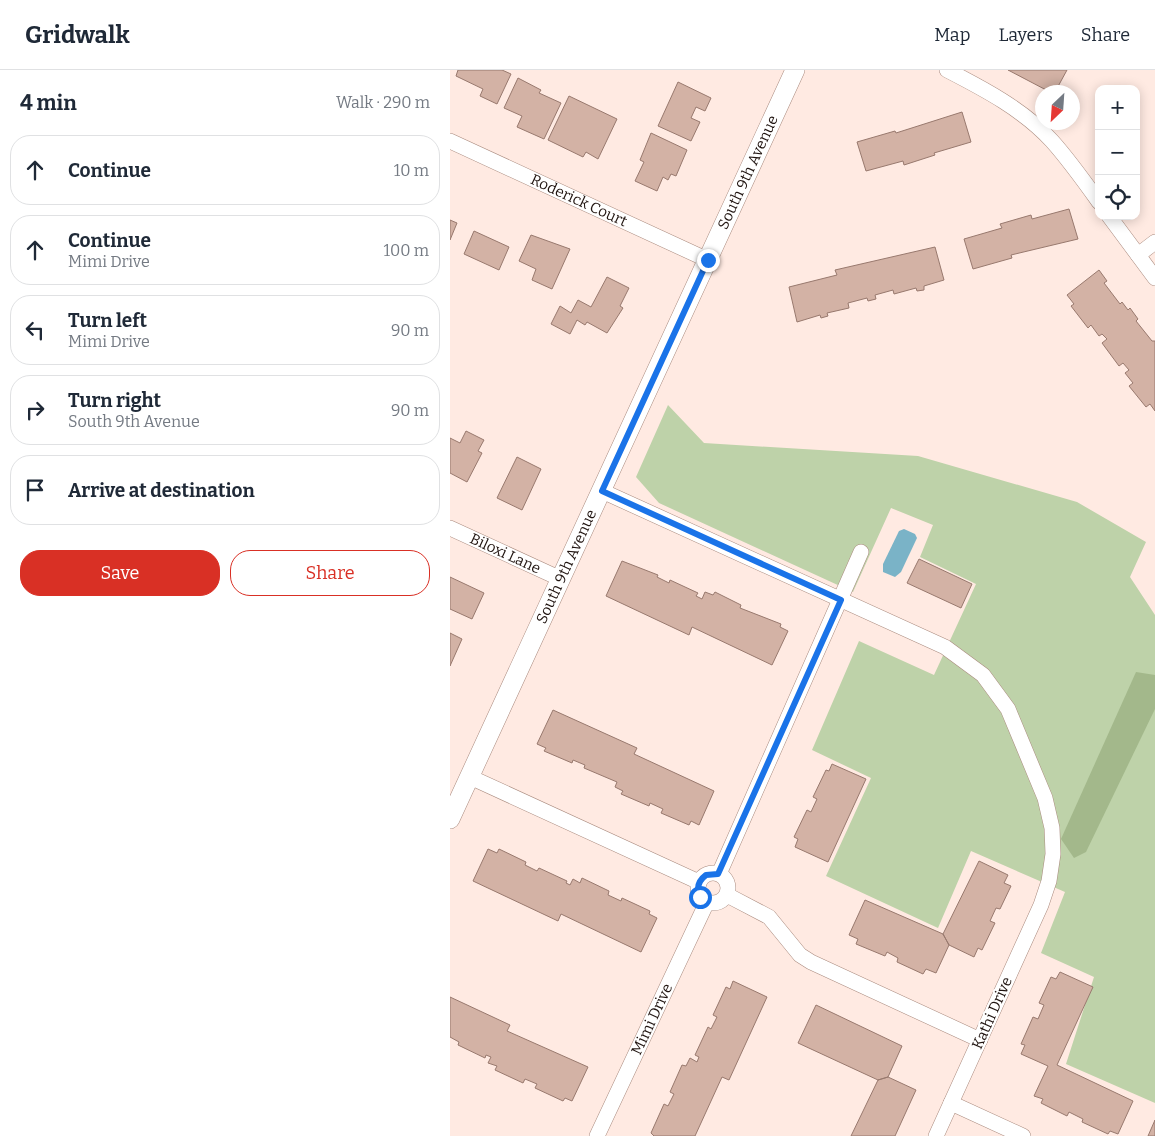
<!DOCTYPE html>
<meta charset="utf-8">
<style>
:root{--surface:#fff;--page:#f6f6f7;--text:#1f2937;--muted:#747a83;--line:#e0e1e3;--accent:#d93025}
body{margin:0;font-family:Bitter,serif;background:var(--page);color:var(--text)}
.controls{position:absolute;right:15px;top:15px;display:grid;overflow:hidden;border-radius:10px;box-shadow:0 2px 12px #0003}
.controls button{width:45px;height:45px;display:grid;place-items:center;padding:0;border:0;border-bottom:1px solid var(--line);background:var(--surface);color:var(--text);font:25px sans-serif}
.compass{position:absolute;left:585px;top:15px;width:45px;height:45px;border-radius:50%;background:var(--surface);box-shadow:0 2px 12px #0003;rotate:205deg}
.stop{position:absolute;width:15px;height:15px;margin:-11px;border:4px solid #1a73e8;border-radius:50%;background:#fff}
.stop.end{background:#1a73e8;border-color:#fff;box-shadow:0 1px 5px #0008}
.list{margin:0;padding:0;list-style:none}
h2{display:flex;justify-content:space-between;align-items:center;height:65px;margin:0;padding:0 20px;font-size:21px}
h2 small{font-size:16px;font-weight:400;color:var(--muted)}
.list li{display:grid;grid-template-columns:32px 1fr auto;gap:15px;align-items:center;box-sizing:border-box;height:70px;margin:0 10px 10px;padding:0 10px;border:1px solid var(--line);border-radius:20px}
.list b{display:block;font-size:19px;white-space:nowrap}
.list p{margin:0;font-size:16px;white-space:nowrap;color:var(--muted)}
.list em{font-size:16px;font-style:normal;color:var(--muted)}
.actions{display:flex;gap:10px;padding:15px 20px}
.actions a{flex:1;padding:11px 0;border:1px solid var(--accent);border-radius:20px;text-align:center;font-size:18px;color:var(--accent)}
.actions .main{background:var(--accent);color:#fff}
.icon{flex:none;width:28px;height:28px;fill:none;stroke:currentColor;stroke-width:2;stroke-linecap:round;stroke-linejoin:round}
.map{position:relative;flex:none;width:705px;height:1066px;overflow:hidden}
header{display:flex;align-items:center;gap:30px;box-sizing:border-box;height:70px;padding:0 25px;background:var(--surface);border-bottom:1px solid var(--line)}
header strong{font-size:24px}
nav{display:flex;gap:28px;margin-inline-start:auto;font-size:18px}
main{display:flex}
aside{flex:1;background:var(--surface)}
.map>svg:first-child{display:block}
</style>
<header>
<strong>Gridwalk</strong>
<nav><a>Map</a><a>Layers</a><a>Share</a></nav>
</header>
<main>
<aside>
<h2>4 min<small>Walk · 290 m</small></h2>
<ul class="list">
<li><svg class="icon" aria-label="ahead" viewBox="0 0 24 24"><path d="M12 20V5M6 11l6-6 6 6"/></svg><div><b>Continue</b></div><em>10 m</em></li>
<li><svg class="icon" aria-label="ahead" viewBox="0 0 24 24"><path d="M12 20V5M6 11l6-6 6 6"/></svg><div><b>Continue</b><p>Mimi Drive</p></div><em>100 m</em></li>
<li><svg class="icon" aria-label="left" viewBox="0 0 24 24"><path d="M17 20v-9H6M10 6l-5 5 5 5"/></svg><div><b>Turn left</b><p>Mimi Drive</p></div><em>90 m</em></li>
<li><svg class="icon" aria-label="right" viewBox="0 0 24 24"><path d="M7 20v-9h11M14 6l5 5-5 5"/></svg><div><b>Turn right</b><p>South 9th Avenue</p></div><em>90 m</em></li>
<li><svg class="icon" aria-label="arrive" viewBox="0 0 24 24"><path d="M6 21V4h12l-3 4 3 4H6"/></svg><div><b>Arrive at destination</b></div></li>
</ul>
<div class="actions"><a class="main">Save</a><a>Share</a></div>
</aside>
<div class="map">
<svg width="705" height="1066" viewBox="0 0 705 1066">
<rect width="100%" height="100%" fill="#ffeae2"/>
<path fill="#bed2a9" d="M218,335L254,373L468,386L627,432L696,472L680,507L705,545V1033L616,994L644,907L591,883L615,822L521,781L488,858L376,806L421,708L362,680L409,571L484,605L526,514L470,487L483,455L441,438L403,522L209,433L186,407Z"/>
<path fill="#a3b88b" d="M686,602L705,605V639L636,782L624,788L611,769Z"/>
<path fill="#7ab3c7" d="M454,459L465,464L467,468L451,502L445,507L433,502V494L449,461Z"/>
<path fill="#d3b2a5" stroke="#98796e" d="M8,0H52L61,4L47,34L30,26L33,19L6,6Z
M558,0H617L605,22H600Z
M68,8L91,20L89,23L111,33L94,69L67,57L72,46L54,38Z
M228,12L261,28L255,41L246,37L241,48L250,52L241,71L208,56Z
M119,26L167,49L148,89L136,82L133,87L98,70Z
M512,42L521,72L484,83L485,85L454,95L453,91L416,101L407,72L445,61L446,63Z
M201,63L237,80L226,106L221,104L218,110L213,107L207,121L185,111L194,92L190,90Z
M619,139L628,169L561,185L562,188L523,199L514,169L552,158L550,154L581,145L582,149Z
M0,150L7,153L0,170Z
M24,161L59,177L49,200L14,184Z
M81,165L120,179L102,219L82,210L86,199L69,191Z
M485,177L494,210L474,216V220L467,221L466,218L444,224L443,220L425,225L426,229L418,231L417,228L398,233L399,238L377,243L378,246L371,248L370,245L347,252L339,217L387,205L385,200Z
M649,200L657,211L654,213L670,234L672,232L678,240L680,238L688,249L686,251L702,271H705V341L700,334L696,337L679,316L683,313L675,303L679,300L673,293L669,296L652,273L657,269L652,264L649,266L641,255L638,258L621,236L624,234L617,225Z
M157,207L179,218L170,236L173,238L157,263L137,252L135,255L127,250L120,264L101,254L110,236L121,243L128,230L141,237Z
M16,361L34,370L28,381L32,383L17,412L0,403V368L10,373Z
M67,387L91,399L72,440L47,428Z
M469,489L522,514L511,538L457,513Z
M172,491L208,505L207,507L219,513L220,510L248,523L246,526L252,529L255,522L263,525L265,522L291,535L290,538L331,554L330,557L338,561L322,595L242,557L239,565L156,526Z
M0,507L34,523L22,549L0,539Z
M0,563L12,569L0,596Z
M103,640L187,678L184,684L264,721L249,755L241,751L239,755L211,743L213,739L200,733L199,736L171,724L173,721L165,717L167,712L134,698L135,695L123,690L122,693L94,681L96,678L87,674Z
M382,694L416,709L378,792L345,777L348,769L344,767L357,740L361,742L367,729L363,727L376,700L379,701Z
M38,779L47,783L49,779L76,792L75,795L87,801L89,798L117,811L116,813L120,815L123,809L130,813L132,808L159,821L158,825L171,831L172,828L200,841L199,844L207,848L191,882L111,844L108,851L23,811Z
M529,791L558,805L554,813L561,816L550,839L546,838L540,851L545,853L532,880L528,878L524,887L499,875L493,864Z
M415,830L493,864L499,875L486,903L476,899L473,904L447,892L448,888L437,882L435,886L406,874L408,869L399,865Z
M610,902L643,917L607,995L683,1031L668,1064L660,1061L658,1064L632,1052L633,1049L619,1042L617,1046L591,1033L593,1029L584,1026L598,996L571,984L575,975L571,974L583,947L588,949L594,935L589,933L601,907L606,909Z
M283,911L317,927L279,1010L272,1007L245,1066H204L201,1063L214,1034L218,1036L224,1024L220,1022L232,995L236,996L240,988L247,992L249,987L245,985L258,957L261,959L267,947L263,945L276,917L280,919Z
M0,927L60,955L57,961L138,997L122,1031L115,1028L113,1031L85,1018L87,1014L75,1009L73,1013L45,1000L47,996L38,993L41,987L36,985L35,988L8,975L9,972L0,967Z
M366,935L452,976L438,1007L428,1010L348,973Z
M438,1007L466,1020L445,1066H401L428,1010Z
M705,1050V1066H698Z"/>
<g fill="none" stroke-linecap="round" stroke-linejoin="round">
<g stroke="#aa8b7f" stroke-width="16">
<g id="minor">
<path d="M497,0C534,19 574,40 602,71C619,90 634,111 649,132"/>
<path id="s1" d="M0,71L258,190"/>
<path d="M659,146L705,208"/>
<path d="M688,185L705,172"/>
<path d="M152,421L495,577L533,605L558,639L595,728L602,758L603,784L599,811L591,835L486,1066"/>
<path id="s2" d="M0,458L111,509"/>
<path d="M20,707L249,812"/>
<circle cx="263" cy="818" r="15"/>
<path d="M269,804L411,482"/>
<path d="M277,825L319,847L350,885L361,892L530,970"/>
<path d="M501,1033L573,1066"/>
<path id="s3" d="M147,1066L257,832"/>
</g>
</g>
<g stroke="#aa8b7f" stroke-width="20">
<g id="tertiary">
<path id="s4" d="M0,749L345,0"/>
</g>
</g>
<use href="#minor" stroke="#fff" stroke-width="15"/>
<use href="#tertiary" stroke="#fff" stroke-width="19"/>
</g>
<g fill="none" stroke-linecap="round" stroke-linejoin="round">
<path stroke="#1a73e8" stroke-width="6" d="M250,827C246,818 248,811 256,805L268,804L391,530L152,421L258,190"/>
</g>
<g text-anchor="middle" stroke-width="4" stroke-linejoin="round" paint-order="stroke">
<g font-size="15" fill="#201410" stroke="#fff">
<text dy="5" stroke="none"><textPath href="#s4" startOffset="712">South 9th Avenue</textPath></text>
<text dy="5" stroke="none"><textPath href="#s1" startOffset="142">Roderick Court</textPath></text>
<text dy="5" stroke="none"><textPath href="#s2" startOffset="61">Biloxi Lane</textPath></text>
<text dy="5" stroke="none"><textPath href="#s4" startOffset="278">South 9th Avenue</textPath></text>
<text transform="translate(542 943) rotate(-66)" y="5">Kathi Drive</text>
<text dy="5" stroke="none"><textPath href="#s3" startOffset="129">Mimi Drive</textPath></text>
</g>
</g>
</svg>
<div class="controls">
<button>+</button>
<button>−</button>
<button><svg class="icon" aria-label="locate" viewBox="0 0 24 24"><circle cx="12" cy="12" r="6"/><path d="M12 2v4M12 18v4M2 12h4M18 12h4"/></svg></button>
</div>
<svg class="compass" viewBox="-18 -18 36 36"><path d="M0-13l5 13h-10z" fill="#e53935"/><path d="M0 13l5-13h-10z" fill="#747a83"/></svg>
<div class="stop" style="left:250px;top:827px"></div>
<div class="stop end" style="left:258px;top:190px"></div>
</div>
</main>
